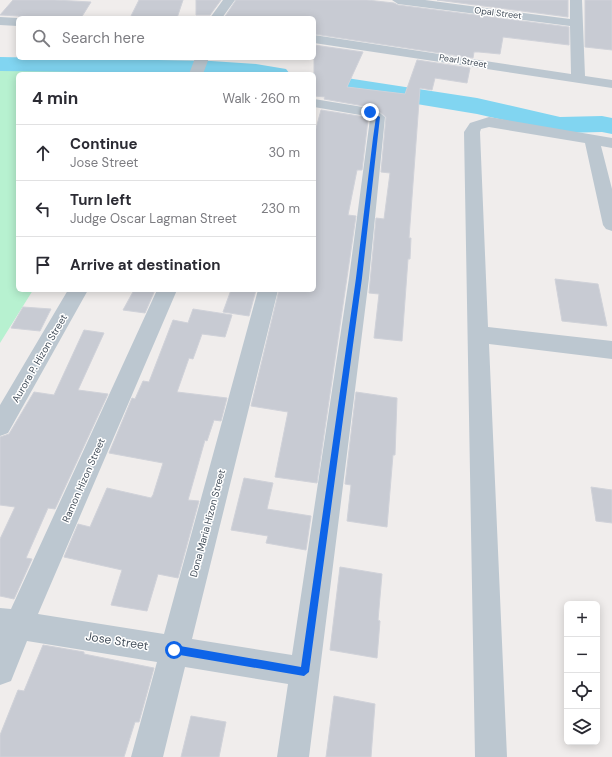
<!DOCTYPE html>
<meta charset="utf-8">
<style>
:root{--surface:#fff;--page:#f2f2f3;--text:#2b2b33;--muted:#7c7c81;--line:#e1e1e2}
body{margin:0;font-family:"DM Sans",sans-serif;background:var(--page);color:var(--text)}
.controls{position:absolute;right:12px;bottom:12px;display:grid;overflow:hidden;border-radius:6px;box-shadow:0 2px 10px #0003}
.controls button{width:36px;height:36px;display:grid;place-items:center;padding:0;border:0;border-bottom:1px solid var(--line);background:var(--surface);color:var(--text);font:20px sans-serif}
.stop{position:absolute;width:12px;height:12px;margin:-9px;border:3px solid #0e64e8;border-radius:50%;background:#fff}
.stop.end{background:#0e64e8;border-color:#fff;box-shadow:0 1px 4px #0008}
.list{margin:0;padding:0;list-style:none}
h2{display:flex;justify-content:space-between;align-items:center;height:52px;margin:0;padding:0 16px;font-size:17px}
h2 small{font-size:13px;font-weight:400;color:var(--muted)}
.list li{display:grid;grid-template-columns:26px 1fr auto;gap:12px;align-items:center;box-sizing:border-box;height:56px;padding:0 16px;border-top:1px solid var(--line)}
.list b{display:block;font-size:15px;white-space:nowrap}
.list p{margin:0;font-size:13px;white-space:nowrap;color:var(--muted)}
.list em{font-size:13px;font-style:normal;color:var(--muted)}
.icon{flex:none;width:22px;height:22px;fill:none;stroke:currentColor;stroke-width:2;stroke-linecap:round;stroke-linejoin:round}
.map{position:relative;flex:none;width:612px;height:757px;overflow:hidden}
.search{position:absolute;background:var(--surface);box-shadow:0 2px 10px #0003;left:16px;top:16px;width:300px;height:44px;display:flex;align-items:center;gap:10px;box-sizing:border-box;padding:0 14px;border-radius:6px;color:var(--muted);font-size:15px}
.panel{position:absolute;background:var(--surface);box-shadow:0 2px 10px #0003;left:16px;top:72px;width:300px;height:220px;border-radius:6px}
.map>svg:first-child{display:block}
</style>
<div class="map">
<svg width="612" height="757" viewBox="0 0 612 757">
<rect width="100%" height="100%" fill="#f0edec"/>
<path fill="#b7f1d0" d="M153,67L157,74H18V290H33L0,343V70Z"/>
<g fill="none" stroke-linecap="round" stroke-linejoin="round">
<path fill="#81d5f1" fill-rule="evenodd" d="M0,57L211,61L256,64L286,69L290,74L0,71Z
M314,73L477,98L560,117L602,116L612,118V134L602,132L560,133L477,114L314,87V74H309Z"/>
</g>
<path fill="#c8cbd3" stroke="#d0d2d9" d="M13,0H55L91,2L81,18H19V16L0,15Z
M139,0H183L177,18H130Z
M196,0H221L210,15H196Z
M236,0H367L394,3L398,5L569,27V45L503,37L500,54L479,52H474L473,58L314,34V18H224Z
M437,0H568V17Z
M585,0H612V50L585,47Z
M314,45L363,52L347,87L405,94L417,60L470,68L467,83L435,78L432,90L420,88L409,238H411L410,259H408L402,341L374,338L379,294L369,293L376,218L384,219L390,173L381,172L386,117L375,108L324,99L325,97L314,96Z
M321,110L365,117L368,120L362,170H357L348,215L356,216L317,483L275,477L288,412L251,406L279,290H314V136Z
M555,279L598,284L607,326L562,321Z
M134,290H155L145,313L123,310Z
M231,290H256L249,316L223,312Z
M23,307L51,309L40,331L11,328Z
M193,309L232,315L225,337L202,334L193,359L189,358L177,392L227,398L221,421L214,420L207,441L205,440L188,500L199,501L178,578L158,574L147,611L111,605L122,570L64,557L78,524L90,527L107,488L151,498L153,495L163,463L109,453L132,398L135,399L143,381L149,382L173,320L188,323Z
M84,330L104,333L78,390L108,394L55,509L48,508L26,558L32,559L14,599L0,596V539L15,507L0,505V437L9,434L34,392L54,395Z
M356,392L397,398L395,455H393L387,527L347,521L351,485L345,484Z
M244,478L273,483L267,509L311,516L306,550L266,543L268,536L231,530Z
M591,487L612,490V523L596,521Z
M340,567L382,574L378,620L380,621L377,658L330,650Z
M43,645L84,652V654L154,668L139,722H135L124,757H0V735L18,690L24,691Z
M334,696L375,704L371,757H326Z
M191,716L226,722L219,757H181Z"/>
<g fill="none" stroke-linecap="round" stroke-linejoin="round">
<path fill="#bcc7d0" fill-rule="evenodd" d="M223,0H235L222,18H210Z
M392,0H425L570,19V0H582L585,76L612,80V88L314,43V35L571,74L570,26L398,4Z
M0,17L18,18V26L0,25Z
M195,58H209L203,74H189Z
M314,99L375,109L385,117L369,278L309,757H277L288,684L185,667L163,757H131L157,662L27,641L11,681L0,685V608L11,609L157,290H177L38,614L164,634L258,290H278L192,639L292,655L349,278L370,119L366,116L314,107Z
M489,117L612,138V148L601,146L612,189V231L606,229L603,225L585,143L489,127L481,129L480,132L488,327L612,341V359L489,344L507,757H475L464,132L470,123Z
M68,290H88L8,433L0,436V405Z"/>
</g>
<path fill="#0e64e8" d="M368,111H371L380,117L362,278L309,672L304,676L174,654L170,650L174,645L301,667L356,278L373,138L376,117Z"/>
<g text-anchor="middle" stroke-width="3" stroke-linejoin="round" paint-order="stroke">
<g font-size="9" fill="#444f5b" stroke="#fff">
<text transform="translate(498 13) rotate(7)" y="3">Opal Street</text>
<text transform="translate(463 61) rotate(9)" y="3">Pearl Street</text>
</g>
<g font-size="10" fill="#444f5b" stroke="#fff">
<text transform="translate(39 358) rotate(-60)" y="4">Aurora P. Hizon Street</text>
<text transform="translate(83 480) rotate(-66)" y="4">Ramon Hizon Street</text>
<text transform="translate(207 523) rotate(-75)" y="4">Dona Maria Hizon Street</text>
</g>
<g font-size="12" fill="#444f5b" stroke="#fff">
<text transform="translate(117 641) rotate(9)" y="4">Jose Street</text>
</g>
</g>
</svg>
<div class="controls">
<button>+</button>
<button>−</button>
<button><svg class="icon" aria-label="locate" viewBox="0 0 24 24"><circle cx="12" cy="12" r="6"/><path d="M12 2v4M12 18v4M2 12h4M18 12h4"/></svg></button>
<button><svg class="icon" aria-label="layers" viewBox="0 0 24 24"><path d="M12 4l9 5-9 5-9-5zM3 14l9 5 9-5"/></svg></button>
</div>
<div class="stop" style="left:174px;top:650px"></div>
<div class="stop end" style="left:370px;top:112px"></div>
<div class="search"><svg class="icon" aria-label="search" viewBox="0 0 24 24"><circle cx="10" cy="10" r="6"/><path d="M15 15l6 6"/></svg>Search here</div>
<section class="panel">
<h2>4 min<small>Walk · 260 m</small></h2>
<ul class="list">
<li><svg class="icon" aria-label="ahead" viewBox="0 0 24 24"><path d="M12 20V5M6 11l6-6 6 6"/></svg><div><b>Continue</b><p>Jose Street</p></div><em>30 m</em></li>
<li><svg class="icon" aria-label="left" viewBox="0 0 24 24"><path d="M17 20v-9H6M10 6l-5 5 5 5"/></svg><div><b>Turn left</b><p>Judge Oscar Lagman Street</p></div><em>230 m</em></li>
<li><svg class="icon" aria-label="arrive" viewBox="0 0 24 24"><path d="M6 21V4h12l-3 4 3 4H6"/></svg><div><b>Arrive at destination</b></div></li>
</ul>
</section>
</div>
